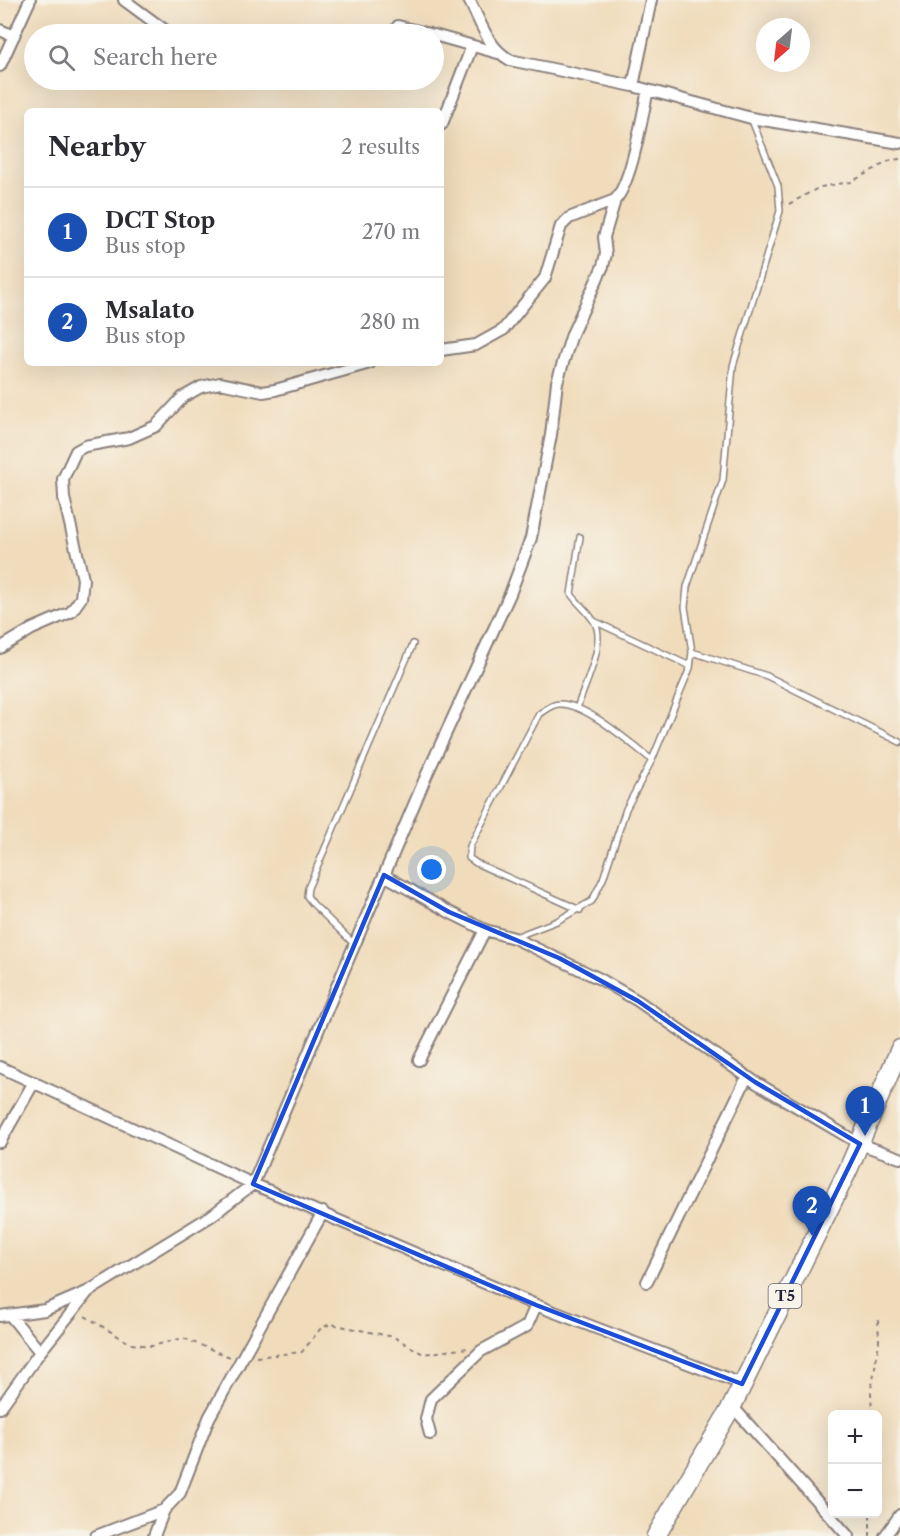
<!DOCTYPE html>
<meta charset="utf-8">
<style>
:root{--surface:#fff;--page:#f7f7f7;--text:#2b2b33;--muted:#7c7c81;--line:#e1e1e2;--accent:#0f766e}
body{margin:0;font-family:"Libre Caslon Text",serif;background:var(--page);color:var(--text)}
.controls{position:absolute;right:18px;bottom:18px;display:grid;overflow:hidden;border-radius:9px;box-shadow:0 6px 24px #0002}
.controls button{width:54px;height:54px;display:grid;place-items:center;padding:0;border:0;border-bottom:2px solid var(--line);background:var(--surface);color:var(--text);font:30px sans-serif}
.compass{position:absolute;left:756px;top:18px;width:54px;height:54px;border-radius:50%;background:var(--surface);box-shadow:0 6px 24px #0002;rotate:208deg}
.you{position:absolute;left:432px;top:870px;width:21px;height:21px;margin:-15px;border:4px solid #fff;border-radius:50%;background:#1a73e8;box-shadow:0 0 0 9px #1a73e833}
.badge{display:grid;place-items:center;width:39px;height:39px;border-radius:50%;background:var(--accent);color:#fff;font-size:20px;font-weight:700}
.pin{position:absolute;translate:-50% -50px;filter:drop-shadow(0 2px 3px #0008)}
.pin::after{content:'';position:absolute;top:32px;width:21px;height:18px;background:inherit;clip-path:polygon(0 0,100% 0,50% 100%)}
.list{margin:0;padding:0;list-style:none}
h2{display:flex;justify-content:space-between;align-items:center;height:78px;margin:0;padding:0 24px;font-size:26px}
h2 small{font-size:20px;font-weight:400;color:var(--muted)}
.list li{display:grid;grid-template-columns:39px 1fr auto;gap:18px;align-items:center;box-sizing:border-box;height:90px;padding:0 24px;border-top:2px solid var(--line)}
.list b{display:block;font-size:22px;white-space:nowrap}
.list p{margin:0;font-size:20px;white-space:nowrap;color:var(--muted)}
.list em{font-size:20px;font-style:normal;color:var(--muted)}
.icon{flex:none;width:33px;height:33px;fill:none;stroke:currentColor;stroke-width:2;stroke-linecap:round;stroke-linejoin:round}
.map{position:relative;flex:none;width:900px;height:1536px;overflow:hidden}
.search{position:absolute;background:var(--surface);box-shadow:0 6px 24px #0002;left:24px;top:24px;width:420px;height:66px;display:flex;align-items:center;gap:15px;box-sizing:border-box;padding:0 21px;border-radius:33px;color:var(--muted);font-size:22px}
.panel{position:absolute;background:var(--surface);box-shadow:0 6px 24px #0002;left:24px;top:108px;width:420px;height:258px;border-radius:9px}
.map>svg:first-child{display:block}
</style>
<div class="map">
<svg width="900" height="1536" viewBox="0 0 900 1536">
<rect width="100%" height="100%" fill="#f7f3e8"/>
<filter id="ink" filterUnits="userSpaceOnUse"><feTurbulence type="fractalNoise" baseFrequency=".0167" numOctaves="2"/><feDisplacementMap in="SourceGraphic" scale="12" xChannelSelector="R" yChannelSelector="G"/><feConvolveMatrix kernelMatrix="1 2 1 2 8 2 1 2 1" color-interpolation-filters="sRGB"/></filter>
<filter id="wash" filterUnits="userSpaceOnUse"><feTurbulence type="fractalNoise" baseFrequency=".008" numOctaves="4" result="noise"/><feDisplacementMap in="SourceGraphic" scale="24" xChannelSelector="R" yChannelSelector="G"/><feGaussianBlur stdDeviation="1.35" result="paint"/><feColorMatrix in="noise" values="0 0 0 0 0 0 0 0 0 0 0 0 0 0 0 0 0 1.4 0 .05"/><feComposite in="paint" operator="in"/></filter>
<g filter="url(#wash)">
<rect width="100%" height="100%" fill="#f0dcbb"/>
</g>
<g filter="url(#ink)">
<g fill="none" stroke-linecap="round" stroke-linejoin="round">
<g stroke="#897f7b" stroke-width="8">
<path id="service" d="M594,621L690,666
M692,652L767,676L900,742
M577,708C584,687 606,643 595,623C589,612 578,604 571,594L580,537
M580,910L476,863L469,858L470,846L539,714C545,710 552,704 559,704C586,703 631,744 652,760
M515,937L557,921L592,901L603,879L626,809L652,760L690,668L692,652L685,607L687,587L723,480L733,366L780,211L778,186L751,118
M354,944L313,904L307,896L308,888L413,644"/>
</g>
<g stroke="#897f7b" stroke-width="14">
<path id="minor" d="M124,0L170,34
M469,0C481,22 487,47 510,60L633,86L751,118L900,143
M398,26L430,34
M0,30L14,36
M434,35L498,53
M0,66L30,0
M633,86L651,0
M442,124L472,46
M441,350L476,345L503,330L545,278L561,226L569,218L615,200C632,182 642,116 648,90
M0,648L32,629L71,612L81,598L83,579L64,498L63,479L76,451L85,446L129,438L156,426L183,397L201,387L220,383L263,392L275,390L370,363
M384,875L449,912L485,930L514,938L600,979L638,1001L755,1082L860,1144L900,1158
M419,1060L485,930
M0,1067L253,1184L536,1305L742,1384
M0,1142L34,1082
M647,1282L747,1077
M10,1315L40,1352
M0,1316L45,1310L89,1291L211,1216L253,1184L427,774L510,594L531,538L551,435L557,382L572,334L603,266L606,254L604,237L615,200
M732,1406L848,1536
M0,1408L40,1352L87,1293
M430,1434L426,1419L431,1399L481,1351L527,1326L536,1305
M96,1536L164,1510L180,1493L209,1418L323,1212
M154,1536L164,1510
M885,1536L900,1515"/>
</g>
<g stroke="#897f7b" stroke-width="21">
<path id="trunk" d="M656,1536L732,1406L848,1170L900,1049"/>
</g>
<path stroke="#897f7b" stroke-width="2" stroke-dasharray="4.5 4.5" stroke-linecap="butt" d="M789,204L820,187L851,182L891,160L900,159
M85,1316L131,1344L152,1346L183,1338L230,1357
M256,1357L302,1352L321,1328L331,1324L394,1337L423,1354L468,1348
M872,1414L871,1392L879,1342L878,1317
M870,1514V1536"/>
<use href="#service" stroke="#fff" stroke-width="5"/>
<use href="#minor" stroke="#fff" stroke-width="10"/>
<use href="#trunk" stroke="#fff" stroke-width="18"/>
</g>
</g>
<path fill="none" stroke="#1d4ed8" stroke-width="4.5" stroke-linejoin="round" d="M384,875L449,912L559,958L638,1001L755,1082L860,1144L742,1384L536,1305L253,1184Z"/>
<g text-anchor="middle" stroke-width="6" stroke-linejoin="round" paint-order="stroke">
<rect fill="#f7f3e8" stroke="#62616f" stroke-width="1.5" x="768.5" y="1284" width="33" height="24" rx="4.5"/>
<g font-size="15" font-weight="bold" fill="#22223b">
<text x="785" y="1301">T5</text>
</g>
</g>
</svg>
<div class="controls">
<button>+</button>
<button>−</button>
</div>
<svg class="compass" viewBox="-18 -18 36 36"><path d="M0-13l5 13h-10z" fill="#e53935"/><path d="M0 13l5-13h-10z" fill="#7c7c81"/></svg>
<div class="you"></div>
<div class="pin badge" style="left:865px;top:1136px;background:#1a4fb4">1</div>
<div class="pin badge" style="left:812px;top:1236px;background:#1a4fb4">2</div>
<div class="search"><svg class="icon" aria-label="search" viewBox="0 0 24 24"><circle cx="10" cy="10" r="6"/><path d="M15 15l6 6"/></svg>Search here</div>
<section class="panel">
<h2>Nearby<small>2 results</small></h2>
<ul class="list">
<li><span class="badge" style="background:#1a4fb4">1</span><div><b>DCT Stop</b><p>Bus stop</p></div><em>270 m</em></li>
<li><span class="badge" style="background:#1a4fb4">2</span><div><b>Msalato</b><p>Bus stop</p></div><em>280 m</em></li>
</ul>
</section>
</div>
